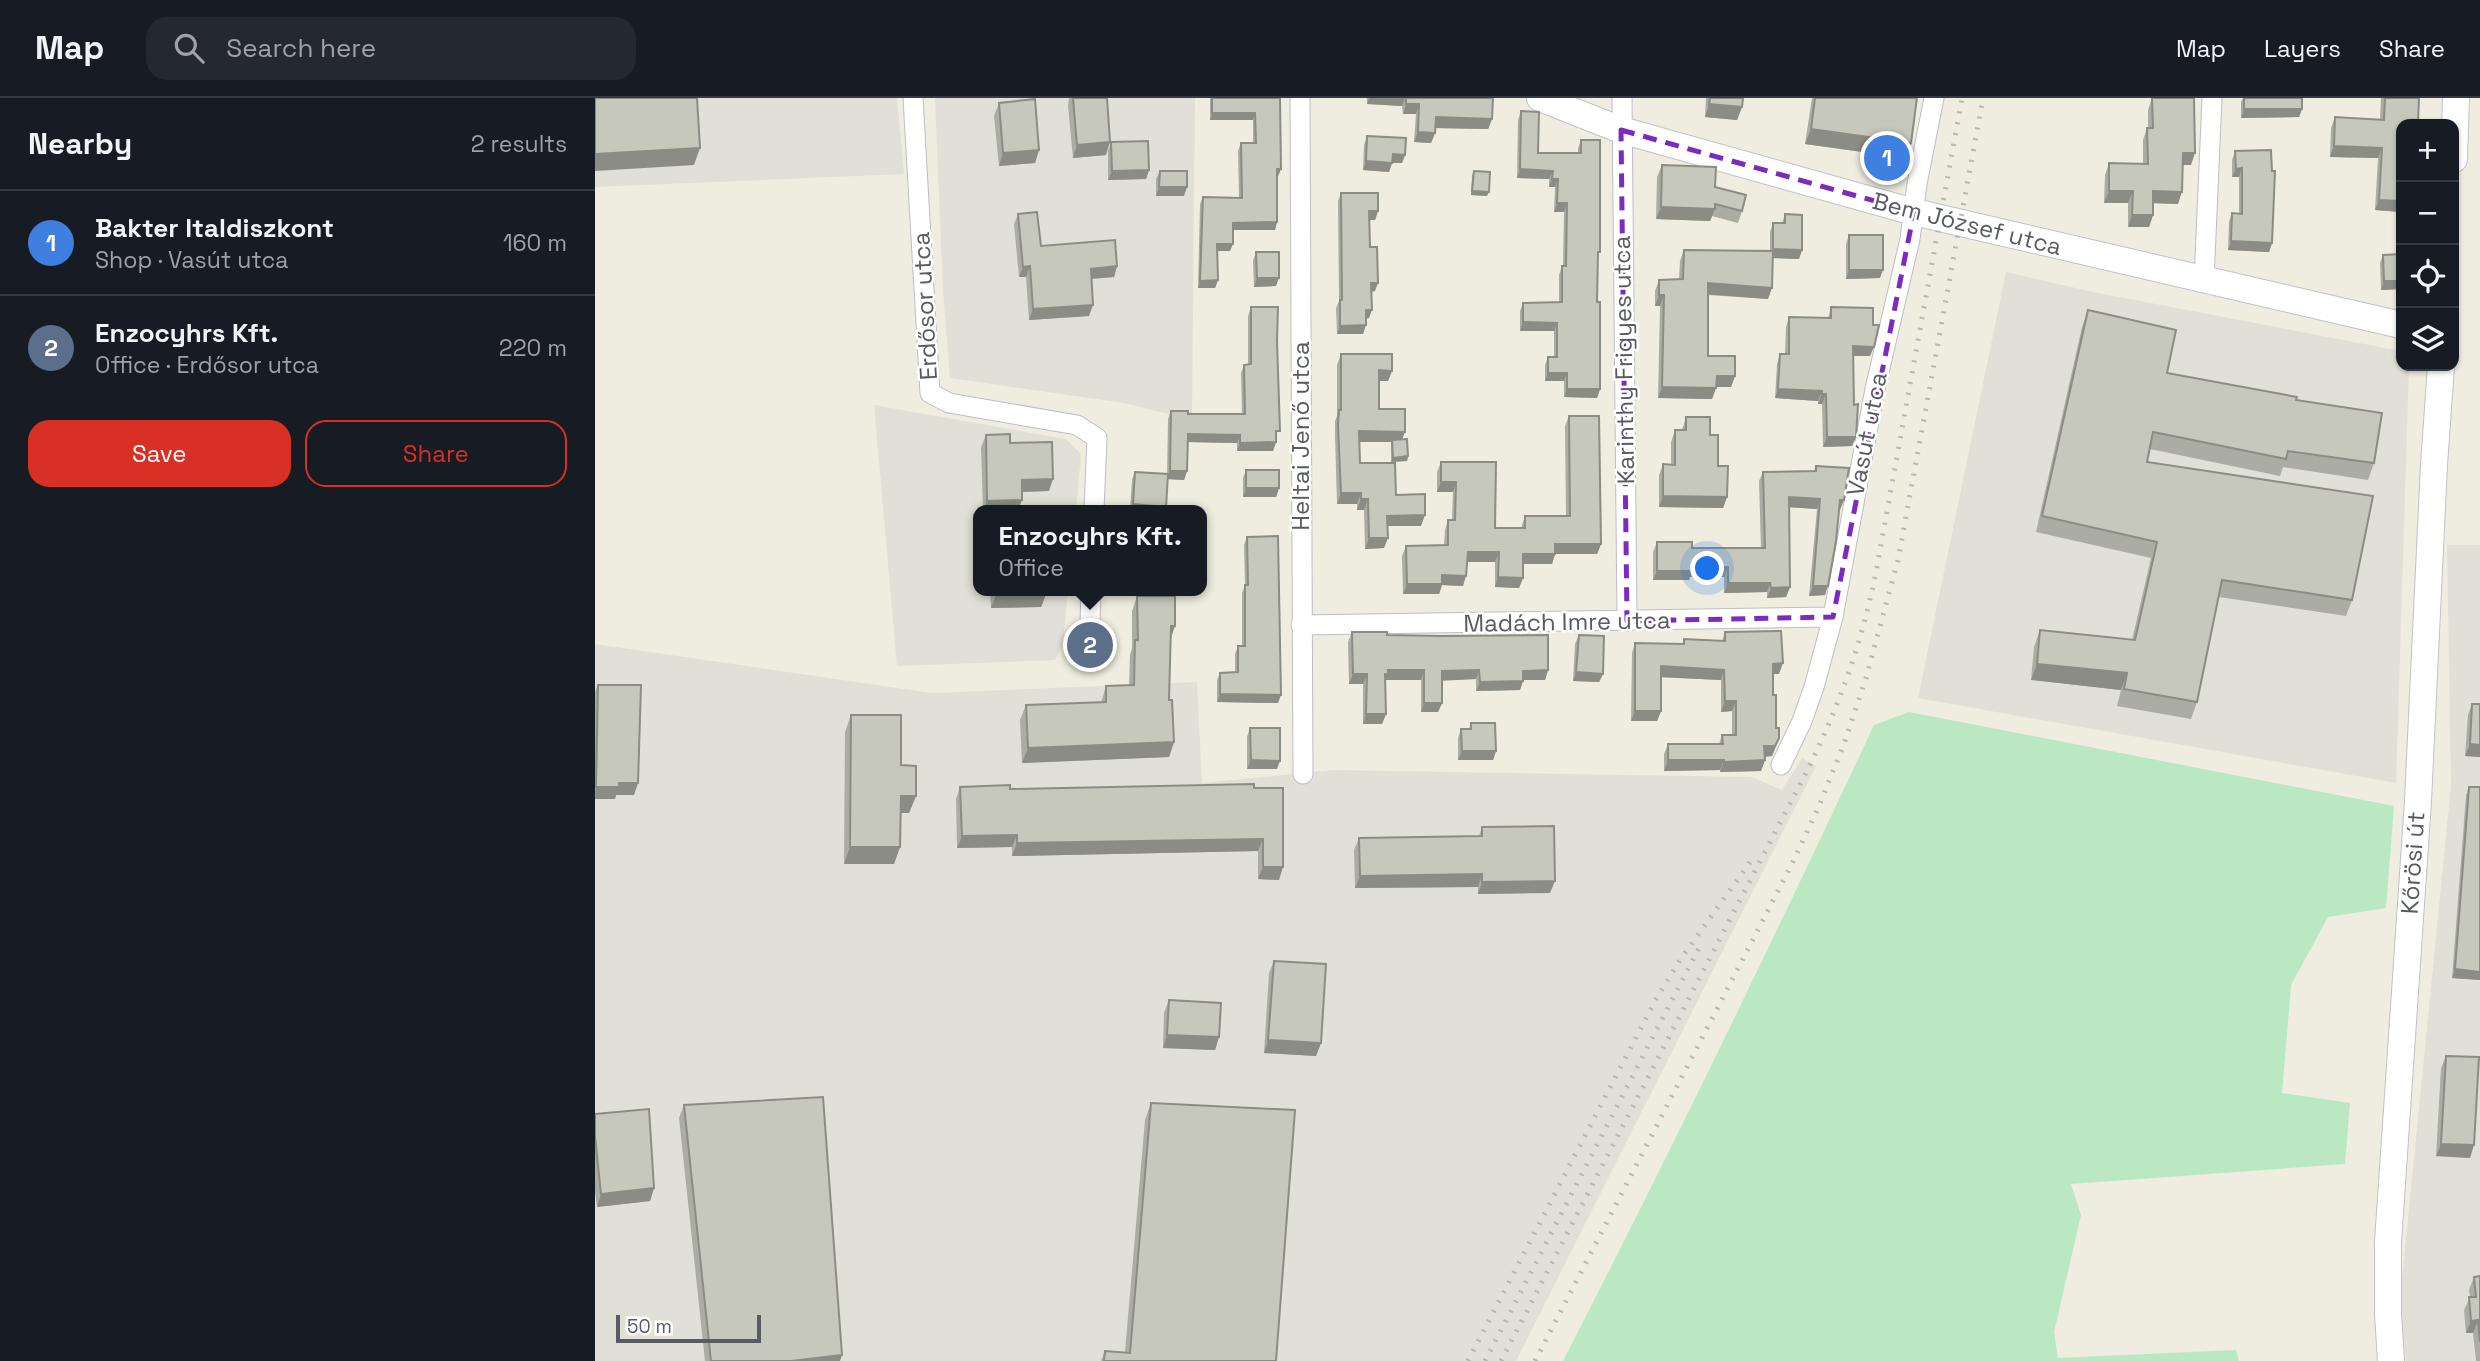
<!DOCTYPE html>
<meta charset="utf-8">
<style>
:root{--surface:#171b24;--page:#242831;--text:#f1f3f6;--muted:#9ea1a6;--line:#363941;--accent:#d93025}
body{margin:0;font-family:"Space Grotesk",sans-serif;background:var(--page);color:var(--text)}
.controls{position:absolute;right:21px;top:21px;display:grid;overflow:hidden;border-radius:14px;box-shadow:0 2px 5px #0004}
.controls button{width:63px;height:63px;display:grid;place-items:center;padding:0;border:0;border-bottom:2px solid var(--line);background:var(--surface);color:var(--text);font:35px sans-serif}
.scale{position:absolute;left:21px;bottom:18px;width:145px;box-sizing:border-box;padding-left:7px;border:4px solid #585b62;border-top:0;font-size:19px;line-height:24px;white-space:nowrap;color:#585b62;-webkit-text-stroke:5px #fff;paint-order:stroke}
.you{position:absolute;left:1113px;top:471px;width:24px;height:24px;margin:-18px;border:5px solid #fff;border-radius:50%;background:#1a73e8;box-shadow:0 0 0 10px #1a73e833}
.badge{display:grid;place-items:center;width:46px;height:46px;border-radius:50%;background:var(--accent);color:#fff;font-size:23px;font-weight:700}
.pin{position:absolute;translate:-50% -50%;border:4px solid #fff;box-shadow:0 2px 7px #0006}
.popup{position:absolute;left:378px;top:407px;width:234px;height:91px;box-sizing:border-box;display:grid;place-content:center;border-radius:14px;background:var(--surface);filter:drop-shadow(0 2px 5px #0005);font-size:23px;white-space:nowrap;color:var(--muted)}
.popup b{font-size:26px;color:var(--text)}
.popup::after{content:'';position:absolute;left:50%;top:100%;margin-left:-14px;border:14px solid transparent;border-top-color:var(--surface)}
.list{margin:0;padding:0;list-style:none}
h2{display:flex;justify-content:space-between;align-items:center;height:91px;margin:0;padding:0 28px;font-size:30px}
h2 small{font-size:23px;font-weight:400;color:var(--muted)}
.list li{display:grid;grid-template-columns:46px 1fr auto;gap:21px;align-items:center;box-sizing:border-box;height:105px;padding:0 28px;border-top:2px solid var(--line)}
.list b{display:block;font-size:26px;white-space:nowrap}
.list p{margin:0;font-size:23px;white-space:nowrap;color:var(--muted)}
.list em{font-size:23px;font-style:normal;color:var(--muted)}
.actions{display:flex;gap:14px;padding:21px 28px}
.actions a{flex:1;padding:16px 0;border:2px solid var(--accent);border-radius:21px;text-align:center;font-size:24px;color:var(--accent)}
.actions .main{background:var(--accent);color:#fff}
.icon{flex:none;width:38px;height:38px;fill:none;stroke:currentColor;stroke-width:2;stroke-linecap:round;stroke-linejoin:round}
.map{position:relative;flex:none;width:1885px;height:1263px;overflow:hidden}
header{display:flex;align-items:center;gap:42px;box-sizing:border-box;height:98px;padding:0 35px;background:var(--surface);border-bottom:2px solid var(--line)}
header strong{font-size:33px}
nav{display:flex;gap:38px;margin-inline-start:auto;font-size:24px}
.search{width:490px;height:63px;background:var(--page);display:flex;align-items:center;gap:18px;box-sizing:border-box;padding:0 24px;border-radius:21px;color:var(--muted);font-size:26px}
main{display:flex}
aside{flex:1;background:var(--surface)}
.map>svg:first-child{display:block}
</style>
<header>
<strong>Map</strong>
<div class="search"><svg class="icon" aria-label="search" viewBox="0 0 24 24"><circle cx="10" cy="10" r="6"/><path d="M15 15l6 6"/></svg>Search here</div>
<nav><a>Map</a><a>Layers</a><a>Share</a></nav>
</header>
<main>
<aside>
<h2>Nearby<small>2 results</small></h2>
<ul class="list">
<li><span class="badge" style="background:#3f7fe0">1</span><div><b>Bakter Italdiszkont</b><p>Shop · Vasút utca</p></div><em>160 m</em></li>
<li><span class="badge" style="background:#5c6f8a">2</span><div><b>Enzocyhrs Kft.</b><p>Office · Erdősor utca</p></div><em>220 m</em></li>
</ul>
<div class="actions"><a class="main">Save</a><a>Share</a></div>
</aside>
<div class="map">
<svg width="1885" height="1263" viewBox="0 0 1885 1263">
<rect width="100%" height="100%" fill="#eeeddf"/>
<path fill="#e1e0d7" d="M0,0H302L309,76L0,89Z
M340,0H600L597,322L529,305L355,280L348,192Z
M1411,174L1498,194L1806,253V268H1814L1801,685L1323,600Z
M279,307L471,341L486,356L481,412H383V493H473L468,547L460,562L302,568Z
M1852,447H1885V1263H1811L1804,1212L1856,687Z
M0,546L337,595L602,584L607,685L738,672L1157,679L1187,692L1207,660L1221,668L921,1263H0Z"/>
<path fill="#b9e8c3" d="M1314,614L1799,708L1791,810L1733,819L1696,887L1687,995L1755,1005L1750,1066L1476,1086L1486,1117L1459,1234L1463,1260L1641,1252L1644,1263H968C1076,1053 1179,841 1279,627Z"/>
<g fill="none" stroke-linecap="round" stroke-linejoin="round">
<g stroke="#bdbec5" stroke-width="21">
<path id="street" d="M318,0L335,295L354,305L482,327L502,340L499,412
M705,0L708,676
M1027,0L1032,523
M1609,183L1617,0
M706,527L1238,519
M494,558L496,493
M1186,667L1207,623L1219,589L1238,519L1280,291L1315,141L1322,86L1339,0"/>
</g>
<g stroke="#c0c1ca" stroke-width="28">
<path id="secondary" d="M945,0L1026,32L1319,114L1806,227
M1859,61L1861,0
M1796,1263L1793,1216V1144L1823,703L1839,367L1846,268"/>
</g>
<use href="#street" stroke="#fff" stroke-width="19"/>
<use href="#secondary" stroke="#fff" stroke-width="26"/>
<path stroke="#b6b7b7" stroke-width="5" stroke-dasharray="2 9" stroke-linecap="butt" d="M873,1263L1061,901L1085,862L1158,760
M890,1263L1105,848
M906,1263L1215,667C1247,600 1266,547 1281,474L1367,0
M940,1263L1198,764L1224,708L1249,646L1271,580L1303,462L1388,0"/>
</g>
<path fill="#abaca2" d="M474,0H512L511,57L478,60L473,8Z
M615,0H685L686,71L683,78H682V124L680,132H638L635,153H623V182L620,190H603L605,106L608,99L644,100L643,53L646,45H658V22H615Z
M772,0H898L897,21L893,31L840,30V35L836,45L819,44L821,16H808L807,8L772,6Z
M1111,0H1148L1147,9L1142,22L1110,19Z
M1217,0H1322L1316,45L1311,60L1210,46Z
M1557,0L1596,67H1588L1583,106L1558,105V117L1554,129H1533V105H1509L1510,77L1514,65L1548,66V42L1552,30H1553V12Z
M1648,0H1707V11L1704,19L1646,20V4Z
M1786,0H1824L1806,26V39L1803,38L1802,63L1806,64V114L1780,112L1783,60L1735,59L1736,30L1740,19L1785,21Z
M404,5L444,52L440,65L404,68L399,18Z
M926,13L943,55H983V50L986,42L1003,160L1002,204L1005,291L1002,300L969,299V283H950V267L953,259H959V233H925V213L928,205L964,204V177L967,168H968L969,114H959L960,89H954V81L922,80L923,22Z
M772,38L810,57L807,65H797L794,74L768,72L769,47Z
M516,44L554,72L551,81L513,82V53Z
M1640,53L1677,145L1674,154L1633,152L1634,124L1637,115L1644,116V79H1637V62Z
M1067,67L1120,89L1147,113L1143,125L1117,118L1115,123L1061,121L1062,79Z
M565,73L589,98H561V81Z
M879,73L892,98L876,97L877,77Z
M746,95L783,113L780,122H775V149L780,193L776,194L774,220L771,221L768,236H742L741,210L744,203L743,103Z
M423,116L446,148L522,168L519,179L497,181L494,218L434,222L431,179H424L419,126Z
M1190,116L1207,152L1204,161L1178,160L1173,201L1113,197V258L1140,278L1136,289H1121L1117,301L1063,300L1065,208H1060V193L1064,182L1084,181L1085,163L1089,152L1175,153V134L1178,125H1187Z
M1254,137L1285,180L1251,181V146Z
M661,154L681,188L659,189L658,163Z
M1806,156V191L1786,192L1785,165L1788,157Z
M656,209L682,243L681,344L678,353H642V345L593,344L592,373L589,382L573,381L570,412H535L537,382L540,374L572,376L573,321L576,313L593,316H647L646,275L649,267L653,266V218Z
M1236,209L1275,258H1258L1261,339L1257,348L1228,349L1227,306H1223V303L1180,300L1182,266L1185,256H1190L1191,229L1194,219L1233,220Z
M1493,212L1572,275L1701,302L1779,365L1773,382L1688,369L1685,378L1555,351L1552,364L1757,502L1751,518L1624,499L1602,604L1596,621L1522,608L1526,592L1436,582L1439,549L1445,532L1537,542L1556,460L1441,434L1487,229Z
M746,256L797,273L793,283H784V311L807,341L813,358L812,363L796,364V344H764L765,365L801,397L826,428H792L789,450L770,451L769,412H762V406H742L740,338V323L742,318V267Z
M974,318L1006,446L1002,456H960L957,466H928V480L924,490L900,489V464H872L868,488L847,487L844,496H808L807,458L811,448L849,447L850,432L853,422H857L858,394H842V374L846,364L900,430H926L930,418H971L970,328Z
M1091,319L1115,337L1132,399L1128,410L1064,409V377L1068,366L1076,367V344L1080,332H1087Z
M391,337L415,345L454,393L427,394L423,412H388L386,349Z
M1221,368L1245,412H1244L1230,497L1214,498L1222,411L1194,409L1195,489L1191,499L1172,500V494L1129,495V479H1095L1094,482H1058V454L1062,444L1097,450H1166L1164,383L1168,374L1219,373Z
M651,372L684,390L681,399H648V380Z
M652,439L683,605L622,604V582L625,575L640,574V556L643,548H647V495L650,487L649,447Z
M395,493H451V496L446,509L396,510Z
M542,498L576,540L574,602L579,644L574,659L427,665L425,622L431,607L506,605L511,588L534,587L535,557L537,550V513Z
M757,534L792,537L953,572L950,582H928L925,592L881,593V581L847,582V605L843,614H826V582H791V616L787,626H768V586H754L753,544Z
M1130,534L1184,576H1178V597L1181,630L1184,640L1180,651L1177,658L1169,659L1170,662L1166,673L1125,674V672L1069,673V656L1073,646H1124L1127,637H1137V613L1126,614V582L1066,579V613L1062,623H1036L1037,555L1040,545L1088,546L1089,541L1127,543Z
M984,537L1008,576L1004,584L978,583L980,546Z
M3,587L39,697H21L20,701H0V594Z
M1877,606L1885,659L1870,658L1873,617Z
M256,617L306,667L321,698L314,715H306L305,749L299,766H249L250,634Z
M876,625L901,653L898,662H863V640L866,631H874Z
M655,630L682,671H652V639Z
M365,689L415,691L659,690L684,782L663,781V753L417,758V749L362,750L361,701Z
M1874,689L1885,882L1857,880L1871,697Z
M887,729L955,795L883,796V789L760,790L759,752L764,740L884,738Z
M679,863L726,945L721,958L669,955L674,875Z
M574,902L624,939L620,952L568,950L569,915Z
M1851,958L1875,1060L1841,1058L1846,970Z
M556,1005L681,1263H506L510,1253L530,1254L550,1022Z
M89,1007L245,1263H110L84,1020Z
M0,1016L59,1090L55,1103L2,1109L0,1094Z
M1885,1178V1263H1881L1878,1235H1871L1869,1212L1875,1199L1874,1192L1879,1179Z"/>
<path fill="#8b8c84" d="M774,0H810L807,8L772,6Z
M811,6H824L821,16H808Z
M1114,6L1147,9L1142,22L1110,19Z
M1649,11H1707L1704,19L1646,20Z
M617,15H660L658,22H615Z
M841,19L897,21L893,31L837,30Z
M1804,28H1806V39L1800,38Z
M1216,31L1316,45L1311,60L1210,46Z
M823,34L840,35L836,45L819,44Z
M515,44L511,57L478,60L482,47Z
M1739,48L1787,50L1783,60L1735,59Z
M105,50L99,67L0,73V56Z
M444,52L440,65L404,68L408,55Z
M1588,55H1600L1596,67H1584Z
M798,56L810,57L807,65H795Z
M771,63L797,65L794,74L768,72Z
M1647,70L1644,79H1637L1641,71Z
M682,71H686L683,78H679Z
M925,71L958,73L954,81L922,80Z
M554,72L551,81L513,82L517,73Z
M957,81H963L960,89H954Z
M564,89H592L589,98H561Z
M877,93L894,94L892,98L876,97Z
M1514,93H1538L1533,105H1509Z
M1558,93L1587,94L1583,106L1554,105Z
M1784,102L1806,103V114L1780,112Z
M962,105H972L969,114H959Z
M1066,109L1120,111L1115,123L1061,121Z
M774,113H783L780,122H771Z
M1537,117H1558L1554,129H1533Z
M682,124L680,132H635L638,125Z
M1636,143L1677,145L1674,154L1633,152Z
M622,146H638L635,153H620Z
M1178,151L1207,152L1204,161L1175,160Z
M435,168L431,179H424L428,169Z
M522,168L519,179L492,181L496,171Z
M1254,172H1288L1285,180L1251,181Z
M662,180H684L681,188L659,189Z
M623,182L620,190H603L605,183Z
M1789,183H1806V191L1786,192Z
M776,185H783L780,193L773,194Z
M1113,185L1177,190L1173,201L1109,196Z
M1064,197H1069L1065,208H1060Z
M498,207L494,218L434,222L438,211Z
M771,212H777L774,220L767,221Z
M928,224L962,225L959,233H925Z
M771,227L768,236H742L745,228Z
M1258,248L1279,249L1275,258H1254Z
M784,272L797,273L793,283H780Z
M953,275H972L969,283H950Z
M1122,278H1140L1136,289H1117Z
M1067,289L1121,290L1117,301L1063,300Z
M972,291H1005L1002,300L969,299Z
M1183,291L1219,292L1227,293L1223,303L1180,300Z
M1227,296H1231L1227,306H1223Z
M764,333L810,334L806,344L797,342L796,344H760Z
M593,336L645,337L642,345L590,344Z
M1232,339H1261L1257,348L1228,349Z
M681,344L678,353H642L645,345Z
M813,358L812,363L796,364L798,360Z
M575,373H592L589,382L572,381Z
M458,381L454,393L422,394L427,382Z
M846,384H861L858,394H842Z
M651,390H684L681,399H648Z
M746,395H766L762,406H742Z
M1068,398L1132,399L1128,410L1064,409Z
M1194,399L1225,401L1222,411L1191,409Z
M766,401H773L769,412H762Z
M427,402L423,412H389L392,403Z
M1245,402H1249L1245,412H1241Z
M538,406L571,409L570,412H536Z
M830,417L826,428H788L792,418Z
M774,440H793L789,450L770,451Z
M960,446H1006L1002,456H960L957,466H924L928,456Z
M873,454H904L900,464H869Z
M1133,469L1129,479H1095L1094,482H1058L1062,473L1097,470Z
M847,477L871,478L868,488L847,487L844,496H808L812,486Z
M903,479L928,480L924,490L900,489Z
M1133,485H1175L1172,494L1129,495Z
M1218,488H1233L1230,497L1214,498Z
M1195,489L1191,499L1172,500L1176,490Z
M451,496L446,509L396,510L401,497Z
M576,528H580L575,543Z
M1188,565L1184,576H1174L1178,566Z
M1442,566L1532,575L1526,592L1436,582Z
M1066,568L1129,572L1126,582L1062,579Z
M793,572H829L826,582H791L790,576Z
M884,572L881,581L843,583L847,573Z
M953,572L950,582H925L928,573Z
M981,574L1008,576L1004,584L978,583Z
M758,576H772L768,586H754Z
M928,583L925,592L881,593L885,584Z
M625,596L686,597L683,605L622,604Z
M1130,603H1141L1137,613L1126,614Z
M829,605H847L843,614H826Z
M1040,613H1066L1062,623H1036Z
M771,616H791L787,626H768Z
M1184,640L1177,658L1165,659L1169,648Z
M579,644L574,659L427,665L433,650Z
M1875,646L1885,647V659L1870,658Z
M867,653H901L898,662H863Z
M656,662L685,663L682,671H652Z
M1073,662H1129L1125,672L1069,673Z
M1170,662L1166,673L1125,674L1129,664Z
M24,685H43L39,697H21L20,701H0L1,689Z
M306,698H321L314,715H299Z
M422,737L417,749L362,750L367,738Z
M668,741L663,753L417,758L422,745Z
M255,749H305L299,766H249Z
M668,769H688L684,782L663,781Z
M887,776L883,789L760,790L765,778Z
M960,783L955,795L883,796L887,784Z
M1860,871L1885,874V882L1857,880Z
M572,937L624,939L620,952L568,950Z
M673,942L726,945L721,958L669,955Z
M1846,1046L1879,1047L1875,1060L1841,1058Z
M59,1090L55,1103L2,1109L6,1096Z
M1883,1222L1878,1235H1871L1876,1223Z
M247,1257L245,1263H196Z"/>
<path fill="#c7c8bc" stroke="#8b8c84" stroke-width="2" d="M0,0H102L105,50L0,56Z
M478,0H512L515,44L482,47Z
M617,0H685L686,71H682V124L638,125V146H622L623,182L605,183L608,99L647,100L646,45H661L660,15H617Z
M811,0H898L897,21L841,19L840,35L823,34L824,6H811Z
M1115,0H1148L1147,9L1114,6Z
M1220,0H1322L1316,45L1216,31Z
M1557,0H1599L1600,55H1588L1587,94L1558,93V117H1537L1538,93H1514V65L1553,66L1552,30H1558Z
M1649,0H1707V11H1649Z
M1790,0H1824L1823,26H1806V28H1804L1802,63L1806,64V103L1784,102L1787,50L1739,48L1740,19L1789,22Z
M440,1L444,52L408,55L404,5Z
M926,13L944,14L943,55H986V42H1005V154H1003L1002,204H1005V291H972V275H953V259H962V225L928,224V205L967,204V168H971L972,105H962L963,81H957L958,73L925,71Z
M772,38L811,40L810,57L798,56L797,65L771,63Z
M553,43L554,72L517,73L516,44Z
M1676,52L1677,73H1680L1677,145L1636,143L1637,115L1647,116V70L1641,71L1640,53Z
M1067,67L1121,69L1120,89L1151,97L1147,113L1120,106V111L1066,109Z
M565,73H592V89H564Z
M879,73L895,74L894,94L877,93Z
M746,95H783V113H774L775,149H782L783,185H776L777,212H771V227L745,228V202H747Z
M442,114L446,148L520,142L522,168L496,171L498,207L438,211L435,168L428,169L423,116Z
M1190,116L1207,117V152L1178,151V125H1190Z
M1254,137H1288V172H1254Z
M1089,152L1178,153L1177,190L1113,185V258H1140V278H1122L1121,290L1067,289L1069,197H1064V182L1088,181Z
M661,154H684V180H662Z
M1806,156V183H1789L1788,157Z
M656,209H683L682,243L685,333H681V344L645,345V337L593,336L592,373H575L576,313H593V316H650L649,267L656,266Z
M1236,209L1278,210V227H1284L1279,249L1258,248L1259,307L1263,306L1261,339H1232L1231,296H1227V293L1183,291L1185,256H1194V219L1236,220Z
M1493,212L1581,232L1572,275L1702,299L1701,302L1787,315L1779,365L1693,353L1691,361L1558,334L1552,364L1778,398L1757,502L1627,482L1602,604L1529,591L1532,575L1442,566L1445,532L1540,542L1562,444L1447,418Z
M746,256H797V273L784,272V311H810V334L764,333L765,365H800L801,397L830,396V417L792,418L793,440H774L773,401H766V395H746L743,327L744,312H746Z
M974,318H1004L1006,446H960V456H928V480L903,479L904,454H873L871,478L847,477V486H812L811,448L853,447V422H860L861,384H846V364H901L900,430H930V418H975Z
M1091,319H1115V337H1123V368H1133L1132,399L1068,398V366L1080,367V332H1091Z
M415,336V345L457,344L458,381L427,382V402L392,403L391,337Z
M812,341L813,358L798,360L797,342Z
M1221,368L1254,370L1249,402H1245L1241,443L1233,488H1218L1225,401L1194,399L1195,489L1176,490L1175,485H1133V469L1097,470V473H1062V444H1097V450H1170L1168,374L1221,373Z
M651,372H684V390H651Z
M540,374L573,376L571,409L538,406Z
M683,438L686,597L625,596V575L643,574V548H650V487H653L652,439Z
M401,493H451V496L401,497Z
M542,498H580V528H576L574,602H577L579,644L433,650L431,607L511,604V588L539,587L540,542H543Z
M1186,533L1188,565L1178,566V597H1181V630H1184V640L1180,648H1169L1170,662L1129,664V662H1073V646H1128L1127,637H1141V603H1130L1129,572L1066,568V613H1040V545L1089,546V541L1130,543V534Z
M757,534H792V537L846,538L953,537V572L928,573V583L885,584L884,572L847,573V605H829V572H793V576H790L791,616H771L772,576H758Z
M984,537L1009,538L1008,576L981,574Z
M3,587H46L43,685H24V689H1Z
M1877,606H1885V647L1875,646Z
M256,617H306V667L321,668V698H306L305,749H255Z
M876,625H900L901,653H867L866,631H876Z
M655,630H685V663L656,662Z
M659,686V690H688V769H668V741L422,745V737L367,738L365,689L415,687V691Z
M1874,689H1885V874L1860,871Z
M959,728L960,783L887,784V776L765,778L764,740L887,738V729Z
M679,863L731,866L726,945L673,942Z
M574,902L626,905L624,939L572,937Z
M1851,958L1884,959L1879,1047L1846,1046Z
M228,999L247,1257L196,1263H116L89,1007Z
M556,1005L700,1012L681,1263H509L510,1253L535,1255Z
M54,1011L59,1090L6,1096L0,1038V1016Z
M1885,1178V1244L1883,1222L1876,1223L1874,1199H1881L1879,1179Z"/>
<path fill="none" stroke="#7b2cbf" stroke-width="5" stroke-dasharray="14 9" stroke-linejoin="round" d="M1026,32L1319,114L1238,519L1032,523Z"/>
<g text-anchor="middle" stroke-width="5" stroke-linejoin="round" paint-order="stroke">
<g font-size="24" fill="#585b62" stroke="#fff">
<text transform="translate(1372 126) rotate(14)" y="8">Bem József utca</text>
<text transform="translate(330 208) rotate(-93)" y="8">Erdősor utca</text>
<text transform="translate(1029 262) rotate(-91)" y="8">Karinthy Frigyes utca</text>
<text transform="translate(1272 336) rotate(-79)" y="8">Vasút utca</text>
<text transform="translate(706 338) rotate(-90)" y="8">Heltai Jenő utca</text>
<text transform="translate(972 524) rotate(-1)" y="8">Madách Imre utca</text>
<text transform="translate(1818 765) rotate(-86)" y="8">Kőrösi út</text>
</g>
</g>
</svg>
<div class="controls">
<button>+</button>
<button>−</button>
<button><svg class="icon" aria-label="locate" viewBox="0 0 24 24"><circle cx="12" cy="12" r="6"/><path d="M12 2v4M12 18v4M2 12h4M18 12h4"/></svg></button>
<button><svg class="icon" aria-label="layers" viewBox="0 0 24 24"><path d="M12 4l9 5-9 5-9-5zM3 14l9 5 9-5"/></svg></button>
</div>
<div class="scale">50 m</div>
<div class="you"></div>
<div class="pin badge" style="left:1292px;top:60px;background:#3f7fe0">1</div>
<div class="pin badge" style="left:495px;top:547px;background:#5c6f8a">2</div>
<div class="popup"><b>Enzocyhrs Kft.</b>Office</div>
</div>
</main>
